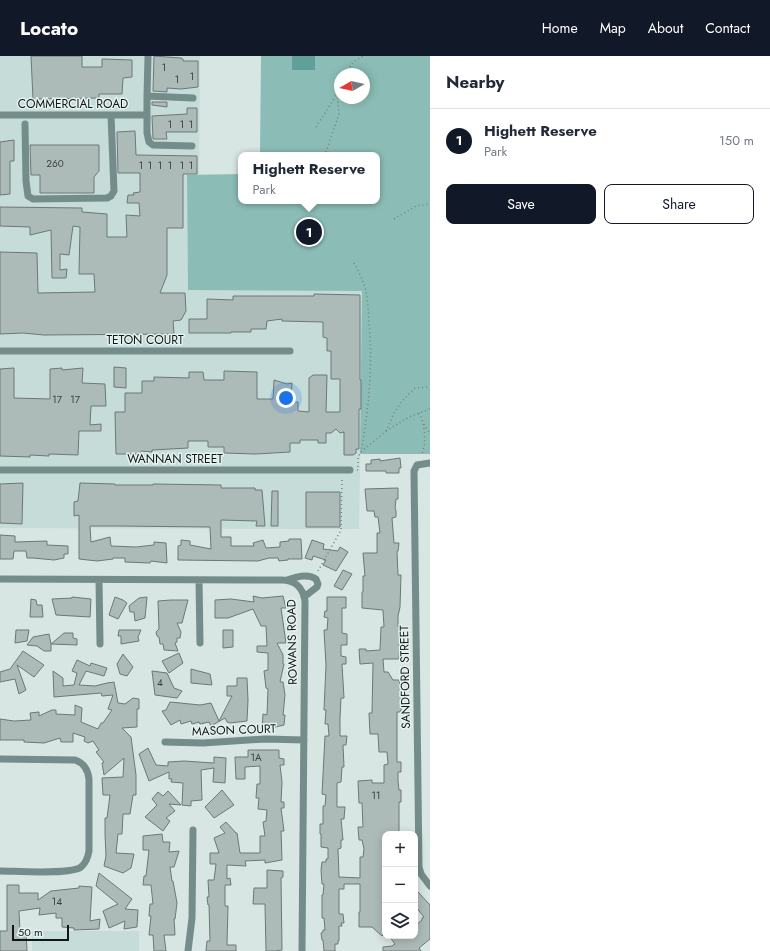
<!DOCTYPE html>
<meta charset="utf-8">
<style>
:root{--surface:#fff;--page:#f2f2f3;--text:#1f2937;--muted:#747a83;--line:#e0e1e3;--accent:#111827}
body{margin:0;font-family:Jost,sans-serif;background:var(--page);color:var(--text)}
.controls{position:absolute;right:12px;bottom:12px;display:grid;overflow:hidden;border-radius:8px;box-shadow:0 2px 10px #0003}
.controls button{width:36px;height:36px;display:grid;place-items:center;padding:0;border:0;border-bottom:1px solid var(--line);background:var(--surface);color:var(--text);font:20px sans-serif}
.compass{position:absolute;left:334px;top:12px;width:36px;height:36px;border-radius:50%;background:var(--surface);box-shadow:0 2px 10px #0003;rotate:261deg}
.scale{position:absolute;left:12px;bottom:10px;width:57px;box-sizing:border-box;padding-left:4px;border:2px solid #121616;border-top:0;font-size:11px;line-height:14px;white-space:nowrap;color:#121616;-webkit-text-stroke:3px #e4f2f0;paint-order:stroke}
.you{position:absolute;left:286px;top:342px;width:14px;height:14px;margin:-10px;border:3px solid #fff;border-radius:50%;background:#1a73e8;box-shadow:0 0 0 6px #1a73e833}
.badge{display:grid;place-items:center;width:26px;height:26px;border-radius:50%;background:var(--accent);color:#fff;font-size:13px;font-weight:700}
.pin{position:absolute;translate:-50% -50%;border:2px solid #fff;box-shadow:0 1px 4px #0006}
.popup{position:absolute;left:238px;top:96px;width:142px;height:52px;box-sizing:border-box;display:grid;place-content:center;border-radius:8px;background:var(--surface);filter:drop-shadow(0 1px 3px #0005);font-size:13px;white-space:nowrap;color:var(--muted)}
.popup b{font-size:15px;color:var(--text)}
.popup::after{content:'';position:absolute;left:50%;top:100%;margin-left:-8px;border:8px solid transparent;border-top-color:var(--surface)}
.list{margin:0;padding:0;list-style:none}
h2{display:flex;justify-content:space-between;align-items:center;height:52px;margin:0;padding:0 16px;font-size:17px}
h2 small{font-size:13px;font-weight:400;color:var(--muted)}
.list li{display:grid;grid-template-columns:26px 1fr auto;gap:12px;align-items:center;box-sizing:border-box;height:64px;padding:0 16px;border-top:1px solid var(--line)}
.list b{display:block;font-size:15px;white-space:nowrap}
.list p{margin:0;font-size:13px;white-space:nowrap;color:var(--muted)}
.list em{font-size:13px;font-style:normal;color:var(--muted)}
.actions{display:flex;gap:8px;padding:12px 16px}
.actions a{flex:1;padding:9px 0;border:1px solid var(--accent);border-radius:8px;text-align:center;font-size:14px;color:var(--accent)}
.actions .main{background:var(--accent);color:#fff}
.icon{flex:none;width:22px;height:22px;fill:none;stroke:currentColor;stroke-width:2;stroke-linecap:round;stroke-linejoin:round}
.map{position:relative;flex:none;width:430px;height:895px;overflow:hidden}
header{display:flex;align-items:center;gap:24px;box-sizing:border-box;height:56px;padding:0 20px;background:var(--accent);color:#fff}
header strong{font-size:19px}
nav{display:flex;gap:22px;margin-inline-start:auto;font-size:14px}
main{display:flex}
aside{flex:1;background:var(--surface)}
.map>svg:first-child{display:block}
</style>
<header>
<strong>Locato</strong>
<nav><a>Home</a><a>Map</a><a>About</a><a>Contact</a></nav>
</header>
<main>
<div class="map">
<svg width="430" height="895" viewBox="0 0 430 895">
<rect width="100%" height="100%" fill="#d7e5e3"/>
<path fill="#c5dcd9" d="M0,0H200L199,119H187L188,234L363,235L359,473L0,472Z
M32,875H139V895H32Z"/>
<path fill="#8bbdb6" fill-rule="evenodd" d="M261,0H430V398H360L362,235L188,234L187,119L241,118V145H377V99H260ZM340,18H364V42H340Z"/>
<path fill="#61a098" d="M292,0H315V14H292Z"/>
<path fill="#adbbb8" stroke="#6c7876" d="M31,0H82V11H102V3L132,4V21L123,22L122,38H99V42L33,43Z
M154,0L181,2L183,3V5H198V31L181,33L167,32V36L153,35Z
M152,46H167V51L152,49Z
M187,52H197V76H166L167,83H153L152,60L187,58Z
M135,75L136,99L197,100V118H183V172H167V219L160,237H185L186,255L181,264L173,265L174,278L44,279L23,277L0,278V196L37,197L38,237L95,236L94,218H79L80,171L73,170L69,199L60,198V214L67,213L66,222H52L51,174L30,179V171L0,170V151L82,152V156L107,158V181H127L126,159L140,160L139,147H127L128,139H134L133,137L140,136V117H118L117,76Z
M14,84V105H10V138L0,139V86Z
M30,89H99V115L94,121V137H40V119H31Z
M314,238L360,239V324H361V353H359V393H356V397L353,399H344V376L340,377L336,373L331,377H326V387H318V384H300V387H290V396L256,398L224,397V391H208V385H188V392L152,394V396L141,395L140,398H116L115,356H125V337H142V325H154V321L189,322V316H203L204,324H224V315L257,316V343H273L274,324L287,328L292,327L291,346H298V355L309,356V322L313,319H327L326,356H340V323H331V295H327V282L323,281V266L282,265V263L267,265L266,273H251V276H231V277H189V263H207V243L233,244V240H314Z
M114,311L126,312V332L114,331Z
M14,312V342L50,343V313L62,312V314L83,312L82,327L105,328L106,350H91L90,369L101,368V375H79L78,399L49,398V400L30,399V401L0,400V313Z
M400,402L401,412H399V417H386V415H366V408H371V404L380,403V405Z
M23,427L22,468L0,467V428Z
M80,427L115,428V429H153V428L221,429V432H255V434H262L265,470H256L257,465L221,464V481H231V490H254L253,487L263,484L266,492L280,491V486L289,485V483H301L302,503H288V504L279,505L278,502H269L258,505L178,504V490L181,489V484L190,485V489L211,493L210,471L117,470H90L91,486L110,481L111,490L136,491L154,489V486L166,487L167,507L151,505L150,507L125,506V502H113V503L97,505L79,503V459L74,460V446L78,445Z
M398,432V443H396L395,453L396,454V461L392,462L394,487H399L398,495H397L398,519H401L400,551L398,560V571H399V603H383L384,616H388L393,624H399L401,633V656H397V706H401V716H398V725L399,734H401V746H399V778H385V810H383L385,876L382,880L372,871H359V856H360V828H344V833H339V858H343L344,867H341L342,870H339V885H338V888H335V895H324L323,884H322L321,877L323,876V874H325L324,862H322V839H323L324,828H322L321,814L322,806H326V803H328V792L321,791V778H320V768H323V750H325L326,739L322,738L325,680H329L328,668H325L326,654H324L326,609L324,574H327L328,562L324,561L325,555H327V541H346V552H342V577L347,578V589H341V600L346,601V608H342L344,642H341L340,662V680H347L346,689H343L344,711H342L341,726L337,727V751H345L344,763H341L343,784H341V792L338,793L339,821L360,822V801H363L364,793L362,784H359L358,771H363L362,747H359L358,725L372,724V727H384V709L388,708L387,696H379L378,678H370L369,657H372L373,607L360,608L359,593H366V595L380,594L381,571H384L383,554L362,552V536H363V520H365L363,497H377V477H380L378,461H375L374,455H367L365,433Z
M272,435H278V470H271Z
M306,436H340V471H306Z
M0,479L15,480V486L47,485V489L68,490V498H64V502L54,504L33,502H27L26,495H14L13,503H0Z
M312,484L324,488L323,493L338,495L340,491L348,496L336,515L323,509L326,504L313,500L312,504L305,502Z
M343,514L352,518L342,534L334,530Z
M253,540L262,542L283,540L286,552H281L286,587H277L283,599V608H284L280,626H283L285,639L283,659H285L284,669L262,674L263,658L267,659L268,633L266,632L264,615L268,614V597L257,596V590H267L266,570H261L253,553L228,562H215V544L231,543L254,546Z
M72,541L91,543L90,561L56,559L52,543L72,542Z
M115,541L123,544L127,547L118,563L109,559Z
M147,541L145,562L135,565L134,556H130L129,550L139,542Z
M31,543L36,544L37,549H42L43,561H30Z
M171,544H188L182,567H177L181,576L180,582H177V586L175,587L178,595L164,594L163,588H160L159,581L157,580L156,576L159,573L158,545Z
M16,574H29L27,585L15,587Z
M119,574H141L138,581L139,585L121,588V580H118Z
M223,574H233V591L223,592Z
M64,577H73V582L77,583V589L51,588V595H44L37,590L27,589L33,581L49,578L51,588Z
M23,595L44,609L34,621L17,609L26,634L19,638L15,623L0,626V616L10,613Z
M179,597L183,607L169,617L162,605Z
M123,598L133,611L127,620L120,618L117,608Z
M77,604L90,610L91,607L107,612L104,620L86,615L79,629L95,630L107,627L114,626L118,647L125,648L133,642L139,643V653H137V671L122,672L131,681L136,719V739H133L130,758H123L122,778H118L116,797L134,798L131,812L123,817L104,810L106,800L105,778V762H107L110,739H103L102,722L123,721L124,702L104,719L102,707L104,706L96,696L99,694L93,685L88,687L84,685L85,681L73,677V686H61L60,682L44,687L24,686V684H0V663L14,665L31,664L30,657L39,656V660L52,654H56V658L75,659V649L82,652L81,666L98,673L101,667H103L112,654L108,653L113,639L102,640L101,637L54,641L53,615L63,622V630L74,629L77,617L72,615Z
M191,613L210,618L212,629L191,627Z
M152,615L167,617L174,632L182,635L177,642L155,639Z
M237,622H247L248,644L247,665L230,667L227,666L225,662L211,670L209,666L200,668L199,666L192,668L191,665L181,668L180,664L171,669L162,655L166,654L170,646L200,649L211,647L219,665L232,640H227V630H237Z
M148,692L156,709L168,710V706L184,705L214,707V701L226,702L225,727L213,726L214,712L201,714L202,744L191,745V750L182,749L183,727L171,726L172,723H169V716L149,725L139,698Z
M248,694H279V702L284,703V709H280L282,726L281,746H284V752H281L284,775H281L282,804L265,807V804L245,805L246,810L227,809V823L230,822L231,829H225V850H228L227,889H236V895H206L207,885H210L209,849H208L207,841H209L208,824H214L216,808H210V797H219L214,782L225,777L220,771L226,766L236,777H237L240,797H260V780H265L263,766L266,765L267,754L258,753L259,742H256L257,728H260V710L245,711V723H236L235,701H248Z
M222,734L234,749L214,762L205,751Z
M168,735L181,749L169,748L175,755L166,762L170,765L163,775L145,761L157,749L152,743L158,736L163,740Z
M162,778L163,786H170L169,796L179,795L174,811H170L172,825H173L177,847L175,863H174L175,879H164L166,895H154L153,879H149L151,860H149L150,848H153L151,829H143L144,820H146L149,794H143V780Z
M267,814L283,815V821L281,822L282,894L275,895H266L265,848H253L254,832H267Z
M99,817L132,843L125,853L138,854L137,871L124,873L125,865L109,872L103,855L118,848L96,830Z
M7,829H19V837H38V844L51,835L79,832V830L92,831L90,865L100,863L99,873L74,874V872L62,871V862H56V857L39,859L40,852L19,855L20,876H26L27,895H0V875H7Z
M418,836L430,849V883L419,892L421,895H383V891L392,890L395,888L389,880H415V870L422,864V862L424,861L415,850V839Z"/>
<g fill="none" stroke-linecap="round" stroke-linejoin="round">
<path stroke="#77807f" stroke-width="1.5" stroke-dasharray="1 3" stroke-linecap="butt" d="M346,18L353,6L363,0
M316,71L332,46L340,29
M329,99L326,96L339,58L337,35
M394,163L416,150L430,148
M354,207C357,213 361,220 363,226C368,238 368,253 369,265C373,309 369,352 361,396
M419,357C425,365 427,391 421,399
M424,368L430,378
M386,375L409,361L430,353
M357,414H358V401L361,396L386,375L394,357L402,345L415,332L430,331
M318,515L341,474L342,422"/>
<path stroke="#748d8a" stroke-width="7" d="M147,40L148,0
M0,59H147
M25,68L26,125L28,140L33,143L107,142L111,140L114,135L111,59
M192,90L153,89L149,86L147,77V40L193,42
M0,295H290
M430,407L417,409L414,415L419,811L421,818L430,830
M0,414H350
M0,523L282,524C295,524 303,532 305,545L302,895
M99,524L100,588
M199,524L200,587
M287,524C296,521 308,517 316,523L318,528L317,531L304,541
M165,686L203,687L265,683L304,684
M0,703L75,704C84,707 88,714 89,723V795C88,801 86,807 81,811C71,819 15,815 0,815
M188,895L192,862L193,774"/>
</g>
<g text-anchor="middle" stroke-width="3" stroke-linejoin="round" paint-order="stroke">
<g font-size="10" fill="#393f3e">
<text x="164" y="15">1</text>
<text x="192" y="24">1</text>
<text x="177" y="27">1</text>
<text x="170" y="72">1</text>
<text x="182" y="72">1</text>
<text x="191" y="72">1</text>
<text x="55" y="111">260</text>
<text x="141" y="113">1</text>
<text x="150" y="113">1</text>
<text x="160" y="113">1</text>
<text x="170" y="113">1</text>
<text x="182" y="113">1</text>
<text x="191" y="113">1</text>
<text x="57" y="347">17</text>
<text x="75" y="347">17</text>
<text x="160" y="630">4</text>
<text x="256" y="705">1A</text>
<text x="376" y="743">11</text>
<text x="57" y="849">14</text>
</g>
<g font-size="12" fill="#121616" stroke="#e4f2f0">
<text x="73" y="52">COMMERCIAL ROAD</text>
<text x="145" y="288">TETON COURT</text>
<text x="175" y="407">WANNAN STREET</text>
<text transform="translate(292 586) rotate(-91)" y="4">ROWANS ROAD</text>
<text transform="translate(405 621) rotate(-91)" y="4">SANDFORD STREET</text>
<text transform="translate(234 674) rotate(-2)" y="4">MASON COURT</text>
</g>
</g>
</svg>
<div class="controls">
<button>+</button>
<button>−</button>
<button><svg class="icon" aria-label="layers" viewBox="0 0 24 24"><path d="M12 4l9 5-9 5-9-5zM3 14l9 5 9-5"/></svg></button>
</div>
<svg class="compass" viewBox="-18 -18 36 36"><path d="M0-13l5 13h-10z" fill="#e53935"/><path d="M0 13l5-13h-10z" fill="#747a83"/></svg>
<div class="scale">50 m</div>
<div class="you"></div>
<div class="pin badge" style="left:309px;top:176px">1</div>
<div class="popup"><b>Highett Reserve</b>Park</div>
</div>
<aside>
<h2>Nearby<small></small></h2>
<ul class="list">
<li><span class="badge">1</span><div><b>Highett Reserve</b><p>Park</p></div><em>150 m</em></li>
</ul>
<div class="actions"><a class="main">Save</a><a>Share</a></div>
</aside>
</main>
